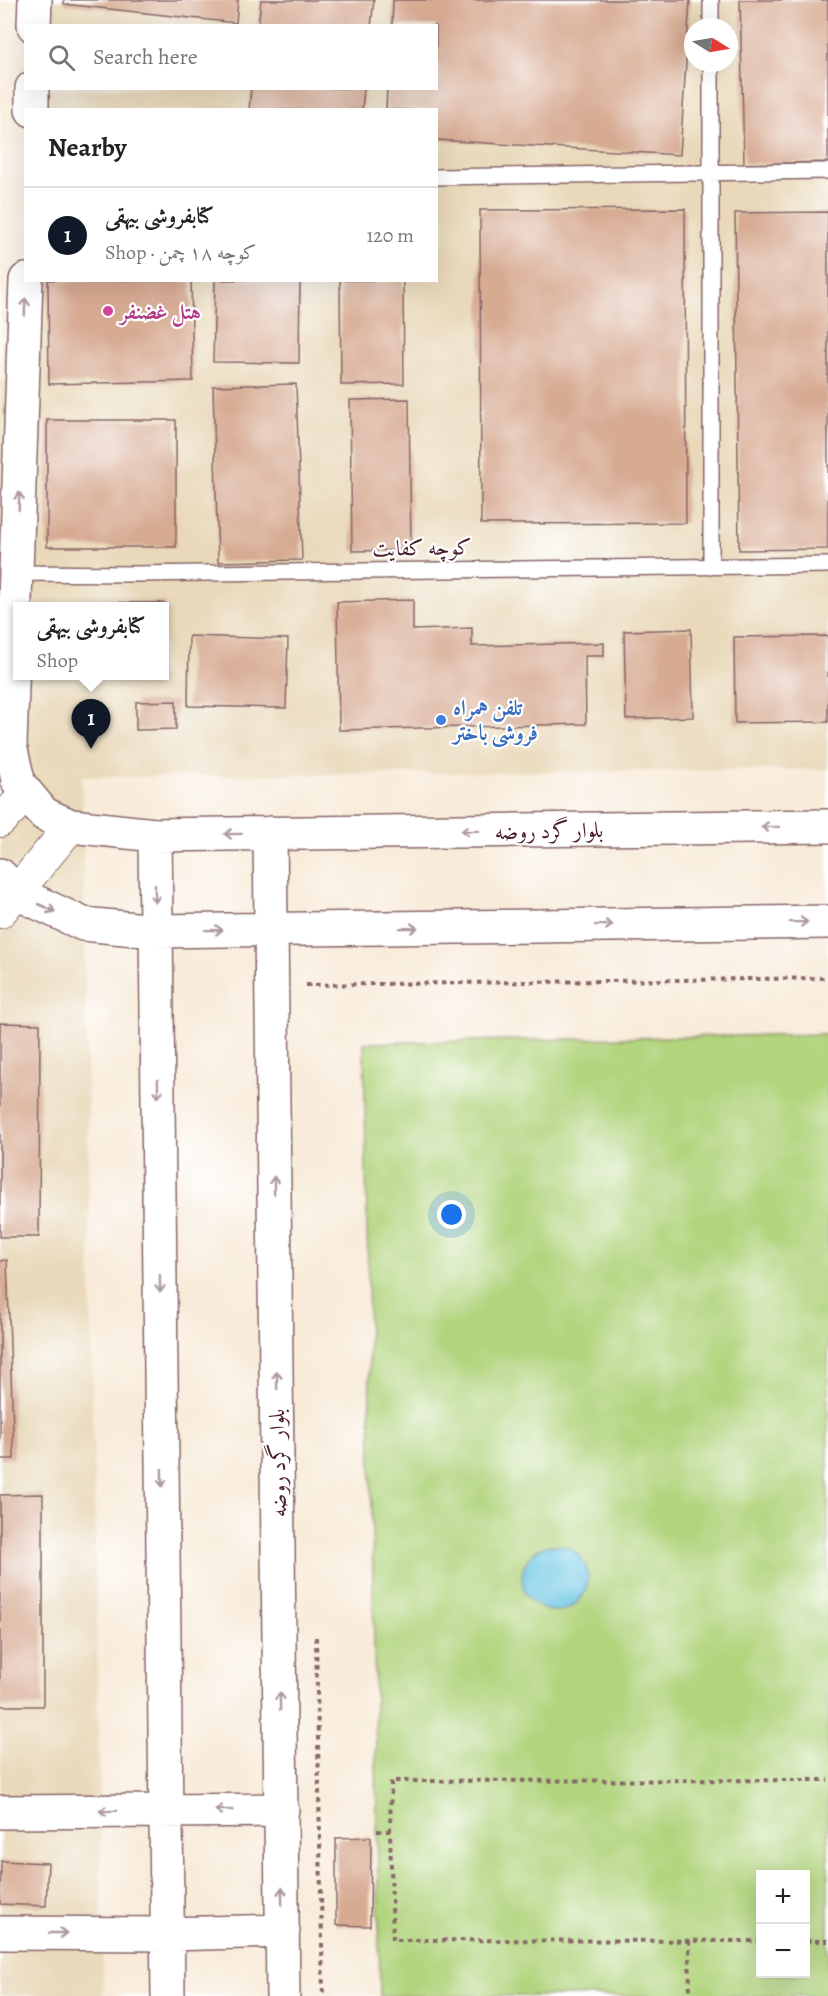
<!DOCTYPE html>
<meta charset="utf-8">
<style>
:root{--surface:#fff;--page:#f2f2f2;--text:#222;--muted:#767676;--line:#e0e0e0;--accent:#111827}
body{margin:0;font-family:Alegreya,Amiri,serif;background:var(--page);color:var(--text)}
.controls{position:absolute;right:18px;bottom:18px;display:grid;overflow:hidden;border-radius:0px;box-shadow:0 6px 24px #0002}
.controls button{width:54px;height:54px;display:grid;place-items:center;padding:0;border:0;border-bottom:2px solid var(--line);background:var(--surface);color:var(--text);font:30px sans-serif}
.compass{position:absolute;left:684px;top:18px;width:54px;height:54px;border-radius:50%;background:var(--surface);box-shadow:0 6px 24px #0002;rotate:101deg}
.you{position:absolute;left:452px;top:1215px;width:21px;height:21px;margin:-15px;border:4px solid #fff;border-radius:50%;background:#1a73e8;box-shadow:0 0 0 9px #1a73e833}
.badge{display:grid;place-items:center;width:39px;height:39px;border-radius:50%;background:var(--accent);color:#fff;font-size:20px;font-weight:700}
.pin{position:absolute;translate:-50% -50px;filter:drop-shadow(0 2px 3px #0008)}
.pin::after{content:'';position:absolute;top:32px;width:21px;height:18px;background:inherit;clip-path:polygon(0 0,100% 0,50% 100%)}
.popup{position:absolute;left:13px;top:602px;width:156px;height:78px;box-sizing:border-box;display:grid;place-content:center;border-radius:0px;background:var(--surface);filter:drop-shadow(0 2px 4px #0005);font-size:20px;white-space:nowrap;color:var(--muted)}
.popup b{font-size:22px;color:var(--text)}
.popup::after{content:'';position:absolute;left:50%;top:100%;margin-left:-12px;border:12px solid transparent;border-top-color:var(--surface)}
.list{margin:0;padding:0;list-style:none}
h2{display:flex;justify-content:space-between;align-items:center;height:78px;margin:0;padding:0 24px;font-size:26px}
h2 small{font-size:20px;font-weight:400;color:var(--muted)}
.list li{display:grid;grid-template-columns:39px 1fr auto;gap:18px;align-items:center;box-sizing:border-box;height:96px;padding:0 24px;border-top:2px solid var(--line)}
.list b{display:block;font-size:22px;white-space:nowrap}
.list p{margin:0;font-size:20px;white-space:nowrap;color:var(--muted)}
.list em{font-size:20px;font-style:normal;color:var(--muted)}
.icon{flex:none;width:33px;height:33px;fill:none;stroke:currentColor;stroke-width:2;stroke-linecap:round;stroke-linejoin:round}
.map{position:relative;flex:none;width:828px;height:1996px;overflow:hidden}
.search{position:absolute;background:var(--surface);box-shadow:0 6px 24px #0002;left:24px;top:24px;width:414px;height:66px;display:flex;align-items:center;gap:15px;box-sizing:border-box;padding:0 21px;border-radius:0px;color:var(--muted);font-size:22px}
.panel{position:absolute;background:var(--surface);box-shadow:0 6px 24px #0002;left:24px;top:108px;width:414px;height:174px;border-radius:0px}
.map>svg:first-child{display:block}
</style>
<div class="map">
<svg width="828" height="1996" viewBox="0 0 828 1996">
<rect width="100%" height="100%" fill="#fff"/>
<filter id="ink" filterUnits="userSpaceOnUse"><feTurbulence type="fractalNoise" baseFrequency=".0167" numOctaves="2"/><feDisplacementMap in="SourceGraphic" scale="12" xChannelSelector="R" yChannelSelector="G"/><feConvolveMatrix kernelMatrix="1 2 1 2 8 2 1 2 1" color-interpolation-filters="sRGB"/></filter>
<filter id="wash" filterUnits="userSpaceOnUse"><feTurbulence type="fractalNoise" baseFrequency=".008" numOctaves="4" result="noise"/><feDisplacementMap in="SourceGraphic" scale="24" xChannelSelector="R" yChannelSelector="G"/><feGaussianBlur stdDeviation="1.35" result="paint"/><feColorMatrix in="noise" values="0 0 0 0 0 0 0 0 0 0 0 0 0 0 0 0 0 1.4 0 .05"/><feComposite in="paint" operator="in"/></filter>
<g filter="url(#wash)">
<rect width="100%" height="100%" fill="#f8ebd9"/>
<path fill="#e9d9ba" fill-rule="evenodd" d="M50,0H828V769L82,777L103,1996H0V381L33,382L38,281L436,280V110L45,109L46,89L436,88V26L49,25ZM693,27H729V63H693ZM17,606H164V676H17Z"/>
<path fill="#b1d47d" stroke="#7e7a54" stroke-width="1.5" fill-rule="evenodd" d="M828,1034V1996H380L364,1043ZM760,1874H806V1974H760Z"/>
<path fill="#65c4e3" stroke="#587287" stroke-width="1.5" d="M522 1578a33 33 0 1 1 66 0a33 33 0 1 1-66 0Z"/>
<g id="blocks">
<path fill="#d7aa92" d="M64,0H238L236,23L64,4Z
M261,0H374L371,26H258Z
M393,0H690L680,155L436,140V110H386L387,88H436V26H392Z
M740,0H828V162L744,164Z
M251,88H364L362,110H249Z
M685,209L686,523L481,524L480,210Z
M828,212V549L739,550L735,213Z
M48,280H191L193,381L49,384Z
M215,280H300L299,363L213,362Z
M340,280H403L404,384L341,385Z
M296,384L302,560L218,562L213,386Z
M409,399L411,550L352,551L350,400Z
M47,420H176V547H47Z
M413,600V630L472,628V646L604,643V656H585L586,724L339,730L337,602Z
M76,602L165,603V606H76Z
M691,629L693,717L626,719L624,631Z
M189,636L288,639L286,708L188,706Z
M828,636V722L735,723L734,637Z
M176,701V729L136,730V702Z
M0,1023L40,1024L39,1237H0Z
M7,1260L14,1459H0V1261Z
M43,1494V1706H0V1495Z
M371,1837L370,1926L336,1925V1838Z
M1,1861L48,1863L46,1906L0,1904Z"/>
</g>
</g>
<g filter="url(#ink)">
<use href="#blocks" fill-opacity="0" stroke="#876668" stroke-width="1.5"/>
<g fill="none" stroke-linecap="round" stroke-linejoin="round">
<g stroke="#876668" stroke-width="18">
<path id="service" d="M711,0V27
M436,177L828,171
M711,566V63
M16,573L135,574L828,565"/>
</g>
<g stroke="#876668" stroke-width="34">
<path id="minor" d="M0,821L27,794
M0,912L71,826"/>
</g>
<g stroke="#876668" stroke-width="36">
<path id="tertiary" d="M34,26L35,0
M32,110V88
M26,280L10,746L19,784L44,814L71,826L155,835
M0,875L17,893L83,924L156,931"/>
</g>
<g stroke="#876668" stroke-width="36">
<path id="primary" d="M270,833L283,1996
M156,931L828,922
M0,1812L282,1810
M0,1933L167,1934L283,1931
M168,1996L155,835L828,826"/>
</g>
<path stroke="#876668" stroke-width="4" stroke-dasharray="4.5 4.5" stroke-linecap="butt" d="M306,985L828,978
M316,1637L323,1996
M377,1831H390L393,1940L760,1941
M390,1831L391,1781L828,1780
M689,1940L690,1996
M806,1941H828"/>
<use href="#service" stroke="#fff" stroke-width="15"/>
<use href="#minor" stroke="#fff" stroke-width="32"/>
<use href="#tertiary" stroke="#fff" stroke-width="33"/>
<use href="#primary" stroke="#fff" stroke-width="33"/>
</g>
<defs><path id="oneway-shaft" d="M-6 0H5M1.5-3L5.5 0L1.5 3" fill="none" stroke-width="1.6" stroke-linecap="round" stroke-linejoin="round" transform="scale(1.5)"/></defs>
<g stroke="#ae9aa0">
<use href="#oneway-shaft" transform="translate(25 307) rotate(-88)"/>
<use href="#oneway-shaft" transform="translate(19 501) rotate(-88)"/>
<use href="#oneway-shaft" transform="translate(770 827) rotate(179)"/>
<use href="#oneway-shaft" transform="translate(470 831) rotate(179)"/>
<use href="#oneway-shaft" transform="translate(233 834) rotate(179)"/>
<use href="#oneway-shaft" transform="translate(155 894) rotate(89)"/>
<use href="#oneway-shaft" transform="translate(47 908) rotate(25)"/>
<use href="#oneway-shaft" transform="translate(799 922) rotate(-1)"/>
<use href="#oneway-shaft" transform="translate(604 925) rotate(-1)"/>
<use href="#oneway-shaft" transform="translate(409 928) rotate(-1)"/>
<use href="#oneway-shaft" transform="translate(214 930) rotate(-1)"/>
<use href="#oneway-shaft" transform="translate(158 1089) rotate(89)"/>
<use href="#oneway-shaft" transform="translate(274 1185) rotate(-91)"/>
<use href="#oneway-shaft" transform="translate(160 1284) rotate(89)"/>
<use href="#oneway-shaft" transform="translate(277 1380) rotate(-91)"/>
<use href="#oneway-shaft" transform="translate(162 1478) rotate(89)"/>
<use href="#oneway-shaft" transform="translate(280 1701) rotate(-91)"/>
<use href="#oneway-shaft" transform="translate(224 1810) rotate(180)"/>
<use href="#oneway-shaft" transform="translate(108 1811) rotate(179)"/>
<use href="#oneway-shaft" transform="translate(282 1896) rotate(-91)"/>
<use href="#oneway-shaft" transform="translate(58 1933)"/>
</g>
</g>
<circle fill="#d1479c" stroke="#fff" stroke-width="2" cx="108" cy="311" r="6"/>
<circle fill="#3f7fe0" stroke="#fff" stroke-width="2" cx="441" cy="720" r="6"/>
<g text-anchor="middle" stroke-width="4.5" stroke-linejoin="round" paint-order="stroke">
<g font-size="22" font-weight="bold" fill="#b23c85" stroke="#fff" text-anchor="start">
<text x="120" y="319">هتل غضنفر</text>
</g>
<g font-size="22" fill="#4a1f2b" stroke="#fff">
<text transform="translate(422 547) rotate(-1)" y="8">کوچه کفایت</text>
<text transform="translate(549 830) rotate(-1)" y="8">بلوار گرد روضه</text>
<text transform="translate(277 1463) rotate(-91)" y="8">بلوار گرد روضه</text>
</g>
<g font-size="22" font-weight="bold" fill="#366cbe" stroke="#fff" text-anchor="start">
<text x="453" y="715">تلفن همراه<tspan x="453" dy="25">فروشی باختر</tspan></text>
</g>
</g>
</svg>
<div class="controls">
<button>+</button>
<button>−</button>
</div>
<svg class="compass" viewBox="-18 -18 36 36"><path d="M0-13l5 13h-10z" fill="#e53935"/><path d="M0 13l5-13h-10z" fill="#767676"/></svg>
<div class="you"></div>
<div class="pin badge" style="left:91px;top:749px">1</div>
<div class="popup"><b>کتابفروشی بیهقی</b>Shop</div>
<div class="search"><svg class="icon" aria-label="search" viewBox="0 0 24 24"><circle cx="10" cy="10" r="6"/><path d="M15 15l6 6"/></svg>Search here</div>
<section class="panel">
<h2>Nearby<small></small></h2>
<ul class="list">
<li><span class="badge">1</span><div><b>کتابفروشی بیهقی</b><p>Shop · كوچه ١٨ چمن</p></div><em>120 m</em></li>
</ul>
</section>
</div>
